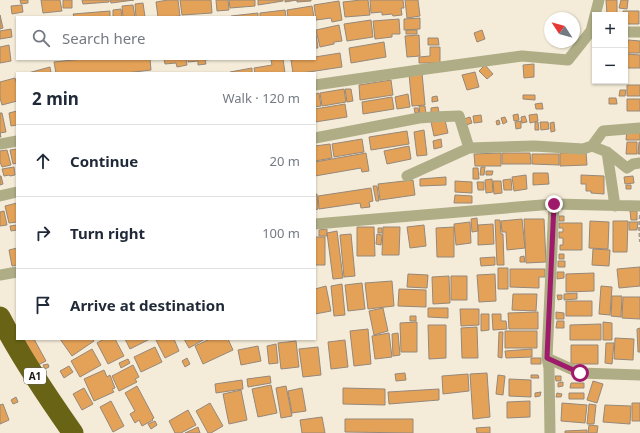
<!DOCTYPE html>
<meta charset="utf-8">
<style>
:root{--surface:#fff;--page:#f6f6f7;--text:#1f2937;--muted:#747a83;--line:#e0e1e3}
body{margin:0;font-family:"Noto Sans",sans-serif;background:var(--page);color:var(--text)}
.controls{position:absolute;right:12px;top:12px;display:grid;overflow:hidden;border-radius:0px;box-shadow:0 1px 3px #0004}
.controls button{width:36px;height:36px;display:grid;place-items:center;padding:0;border:0;border-bottom:1px solid var(--line);background:var(--surface);color:var(--text);font:20px sans-serif}
.compass{position:absolute;left:544px;top:12px;width:36px;height:36px;border-radius:50%;background:var(--surface);box-shadow:0 1px 3px #0004;rotate:306deg}
.stop{position:absolute;width:12px;height:12px;margin:-9px;border:3px solid #9f1a6a;border-radius:50%;background:#fff}
.stop.end{background:#9f1a6a;border-color:#fff;box-shadow:0 1px 4px #0008}
.list{margin:0;padding:0;list-style:none}
h2{display:flex;justify-content:space-between;align-items:center;height:52px;margin:0;padding:0 16px;font-size:17px}
h2 small{font-size:13px;font-weight:400;color:var(--muted)}
.list li{display:grid;grid-template-columns:26px 1fr auto;gap:12px;align-items:center;box-sizing:border-box;height:72px;padding:0 16px;border-top:1px solid var(--line)}
.list b{display:block;font-size:15px;white-space:nowrap}
.list em{font-size:13px;font-style:normal;color:var(--muted)}
.icon{flex:none;width:22px;height:22px;fill:none;stroke:currentColor;stroke-width:2;stroke-linecap:round;stroke-linejoin:round}
.map{position:relative;flex:none;width:640px;height:433px;overflow:hidden}
.search{position:absolute;background:var(--surface);box-shadow:0 1px 3px #0004;left:16px;top:16px;width:300px;height:44px;display:flex;align-items:center;gap:10px;box-sizing:border-box;padding:0 14px;border-radius:0px;color:var(--muted);font-size:15px}
.panel{position:absolute;background:var(--surface);box-shadow:0 1px 3px #0004;left:16px;top:72px;width:300px;height:268px;border-radius:0px}
.map>svg:first-child{display:block}
</style>
<div class="map">
<svg width="640" height="433" viewBox="0 0 640 433">
<rect width="100%" height="100%" fill="#f4ebd8"/>
<path fill="#e4a259" stroke="#968879" d="M20,0H28V3L21,4Z
M41,0H60L62,11L43,13Z
M63,0H72V8H63Z
M82,0H109V2L83,4Z
M110,0H134L111,3Z
M168,0H178L180,16L169,17H158L156,2Z
M180,0H211L212,13L182,15Z
M216,0H228L229,10L217,11Z
M229,0H255V6L230,8Z
M258,0H283V1L258,5Z
M285,0H311V1L297,2V0L285,2Z
M361,0H368L370,15L345,17L343,2Z
M370,0H403L404,8H401L402,15L393,16L392,14L382,15V12L371,13Z
M405,0H418L420,16L407,18Z
M606,0H617V15H607Z
M621,0H628L627,9L619,8Z
M339,1L342,20L332,22L331,18L316,20L314,5Z
M143,3L145,17H136L135,4Z
M22,5L23,12L12,14L11,6Z
M133,5L135,17H123L122,6Z
M312,6L314,17H288L287,10Z
M121,9L122,17H113V10Z
M285,10L286,17H260V13Z
M110,11V17H74L73,14Z
M623,11H639V24H625V15H623Z
M258,13V17H231V16Z
M0,15L3,28L0,29Z
M420,18V29L404,30V19Z
M399,19L400,34H392V37L375,39L373,21Z
M371,20L373,37L347,41L344,24Z
M339,25L342,41L334,42V44L320,47L316,30Z
M315,28L318,48H315Z
M11,29L12,37L0,39V31Z
M406,30H417V34H406Z
M482,30L485,39L477,42L474,33Z
M419,35L420,56L407,57L405,36Z
M428,38H438L439,45H428Z
M628,40L640,41V53H627Z
M384,42L386,57L351,63L349,48Z
M9,45L11,61L0,63V47Z
M430,47H440V63H419V57L430,56Z
M340,53L342,67L302,73H293L291,60L300,59H315V57Z
M627,54L640,55V68H627Z
M82,59H150L151,70L126,73H56L54,62Z
M164,59H186L187,65L177,67L176,63L165,64Z
M188,59H214L205,60L206,64L198,65V61L188,62Z
M278,59H283L285,73H255L254,68L272,65L271,60Z
M534,64V77L524,78L523,65Z
M485,65L493,74L487,79L479,71Z
M50,67L51,73H28Z
M252,68V73H230V72Z
M475,72L479,87L467,90L462,75Z
M422,73L425,105L412,106L409,74Z
M15,78L17,85V101L2,105L0,98V82Z
M391,80L393,95L360,100L359,85Z
M627,85H640V96H627Z
M344,89L346,102L322,106L320,93Z
M345,89H351L353,101L347,102Z
M620,90H626L625,96H619Z
M319,93L321,106L315,107V94Z
M408,94L410,107L397,109L395,97Z
M523,95H535V100L523,99Z
M437,96L438,101L432,102V97Z
M392,97L394,109L363,114L362,102Z
M609,98H616L617,104H609Z
M627,99H640V111H627Z
M542,103L543,109H536L535,104Z
M345,104L347,117L315,122V109Z
M419,106H425L426,114L420,115Z
M438,107L439,113H431V108Z
M414,108H418L419,113H415Z
M17,111V125L11,126L9,113Z
M0,113H2L6,132L0,133L1,137H0Z
M518,114L519,120L514,121L513,115Z
M537,114L538,121L530,123L529,115Z
M481,115L482,122L474,123L473,116Z
M525,116L527,122L522,123L521,117Z
M470,117L472,123L466,125L464,119Z
M505,117L507,122L503,124L501,118Z
M445,120L448,133L434,136L431,122Z
M499,120L500,124L497,125L496,121Z
M521,121V128L516,129L515,122Z
M535,122H538L539,130H535Z
M540,122H548L549,129L541,130Z
M554,122L555,131L551,132L550,123Z
M627,129L640,130V140H626Z
M424,130L427,155L417,156L414,132Z
M407,131L409,144L371,150L369,137Z
M362,139L364,152L334,157L332,144Z
M441,139L442,147L434,149L433,141Z
M627,142H637V154H626Z
M639,142H640V154H638Z
M330,144L332,158L315,161V146Z
M409,146L411,159L387,164L384,151Z
M17,149V163L13,164L10,150Z
M7,150L11,165L2,167L0,162V151Z
M586,152L587,165L560,166V153Z
M366,153L369,171L362,172L361,168L315,176V162Z
M501,153V166H475L474,154Z
M502,153H530L531,164H502Z
M532,154H559V165L532,164Z
M14,167L15,175L10,176L9,175L4,176L2,169Z
M481,167H485L484,175H480Z
M473,168H478L479,179H473Z
M486,171H493L492,175H486Z
M533,173H548L549,184L533,185Z
M526,175L527,189L514,191L512,177Z
M581,175L604,176V194L591,193V191H586V184H581Z
M0,176H1L3,184L0,185Z
M633,176L634,183L625,184L624,177Z
M446,177V185L420,186V179Z
M492,179L493,192L486,193L485,180Z
M511,179L512,190H504L503,180Z
M413,180L415,195L380,200L378,184Z
M455,181L472,182V193L455,192Z
M493,181H501L502,193L494,194Z
M477,182H484V190H478Z
M626,185H631V189H626Z
M373,186H377L379,201H376Z
M371,188L373,201L369,202L370,207L361,208L360,203L319,209L318,196Z
M315,194H317L318,209L315,210Z
M455,195L472,196V203H454Z
M17,203V222L9,223L5,206Z
M4,211L7,225L0,226V212Z
M630,211H637V220H631Z
M559,216H564V221H559Z
M477,218L478,231L472,232L471,219Z
M522,219L525,248L507,250L506,232H502L501,221Z
M524,219H544L546,262L526,263Z
M495,220H500L501,234H503L504,265H497Z
M590,221L609,222L608,249L589,248Z
M613,221H628L627,252H613Z
M470,222L471,243L456,245L454,224Z
M629,222H638L637,230H629Z
M559,223H582V250H560V245H563V238H559V232H563V228H559Z
M493,224L494,244L478,245V225Z
M17,225V230L11,231L10,226Z
M424,225L426,246L410,248L407,227Z
M357,227H374L375,256H357Z
M383,227H400L399,255H382Z
M454,227V257H437L436,228Z
M378,228H382V233H378Z
M327,229V236H319V230Z
M337,231L343,278L333,279L327,233Z
M351,234L355,276L344,277L340,235Z
M377,234L382,235L381,245L376,244Z
M315,237H325V265H315Z
M17,248V265L12,266L9,250Z
M593,249L610,250L609,266L592,265Z
M559,254H564V259H559Z
M524,256L525,262H520V257Z
M495,257V265L481,266L480,258Z
M558,261H565V267H558Z
M640,267V286L619,288L617,269Z
M498,268H508V289H498Z
M510,269H545V277H539V288L510,287Z
M557,272H564V278L557,279Z
M594,273V291L566,292V274Z
M408,274L428,275L427,288L407,287Z
M495,274L496,301L479,302L477,275Z
M449,276L450,303L433,304L432,277Z
M451,276H467V300H451Z
M392,281L394,306L368,309L365,283Z
M362,283L365,309L348,311L345,285Z
M342,284L345,315L334,316L331,286Z
M326,286L331,311L315,314V289Z
M601,286L612,287L610,315L599,314Z
M399,289L426,290V307L398,306Z
M577,293V299L564,300V294Z
M513,294H537L536,311L512,310Z
M557,295H562V299L558,300Z
M612,296H622L621,317L611,316Z
M623,297H640V319L622,318Z
M566,301H592V316H566Z
M383,308L388,331L374,335L369,311Z
M428,308H448V318L428,317Z
M460,309H479V325L461,326Z
M538,312V329H509L508,313Z
M556,312L564,313V319H556Z
M481,314H489V330L481,331Z
M492,314H501V321H506L507,329L493,330Z
M410,316H416V321H410Z
M557,321H564V328H556Z
M417,322V352H401L400,323Z
M603,322L612,323V340H603Z
M601,324V340H570V325Z
M428,325H446V358L429,359Z
M477,327L478,358H462L461,328Z
M640,328V352H638L637,329Z
M368,329L371,364L354,366L350,331Z
M505,331H537V348H505Z
M499,332H503L502,358L498,357Z
M389,333L392,357L375,359L372,336Z
M398,333L400,355L393,356L392,334Z
M615,338L634,339L633,360L614,359Z
M24,339H34L46,361L38,365Z
M60,339H92L94,341L72,356Z
M104,339H115L124,356L108,364L97,343Z
M125,339H150L130,349Z
M157,339H174L179,351L165,358L156,340Z
M184,339H205L189,348Z
M210,339H228L233,350L203,364L195,346Z
M345,340L348,367L331,369L328,342Z
M296,341L299,367L281,369L278,343Z
M606,343H614L612,364L605,363Z
M276,344L278,363L269,364L267,346Z
M571,345H598V364H571Z
M258,346L261,361L241,365L238,350Z
M155,347L162,362L141,372L134,357Z
M318,347L321,375L303,377L299,349Z
M92,349L101,365L80,377L71,361Z
M532,349V357L506,358L505,351Z
M187,358L190,364L185,367L182,361Z
M531,358H541V364H531Z
M128,359L130,363L121,368L119,363Z
M48,364L49,367L45,369L43,365Z
M133,365L139,377L135,379L137,382L119,391L112,376Z
M69,366L73,372L64,378L60,371Z
M104,370L107,377L110,375L115,388L112,389L114,392L94,401L84,379Z
M405,373L406,380L396,381L395,374Z
M487,373L490,417L473,419L470,374Z
M468,374L469,391L443,394L442,376Z
M498,375L505,376L503,395L496,394Z
M531,375H538L539,378H531Z
M270,376L271,383L248,387L247,379Z
M555,376H561V381H556Z
M509,379L531,380V397L509,396Z
M242,380L243,389L216,393L215,384Z
M593,381L603,384L597,403L587,400Z
M563,382V386L558,387V383Z
M571,383H584V388H570Z
M271,385L277,413L258,417L252,389Z
M137,386L154,418L152,419L153,420L142,426L139,420L135,423L130,414L135,411L125,393Z
M286,386L292,416L281,418L276,388Z
M84,388L93,404L82,410L73,394Z
M302,388L306,411L292,413L288,391Z
M343,388L385,389V405L343,404Z
M439,389V400L389,404L388,392Z
M241,390L247,420L229,424L223,394Z
M541,392L540,396L535,397V393Z
M557,393L562,394L561,397H556Z
M569,393H584V399H569Z
M16,397L18,402L13,404L11,400Z
M111,401L124,426L113,432L100,407Z
M530,401V417L507,418V402Z
M210,403L223,426L211,433H208L196,411Z
M562,403L587,405L585,423L561,421Z
M632,403H640V421H632Z
M3,404L9,420L0,424V405Z
M589,404L596,405L594,424H587Z
M605,405L631,406L630,424L603,422Z
M188,410L196,425L181,433H175L169,421Z
M322,417L325,433H302L300,420Z
M345,419H413V433L345,432Z
M155,421L157,425L151,429L148,424Z
M589,425L598,426L597,433H588Z
M198,427L200,433H185Z
M490,427V433H477L476,428Z
M587,430V433H565V431Z"/>
<g fill="none" stroke-linecap="round" stroke-linejoin="round">
<path stroke="#a39c8e" stroke-width="2" stroke-dasharray="4 2" stroke-linecap="butt" d="M640,215L639,226L640,242"/>
<path stroke="#aead86" stroke-width="11" d="M625,32H640
M315,85L426,69L522,56L568,60L591,31L599,0
M315,138L419,118L432,117L459,116L469,148
M0,144L17,141
M592,146L607,152L627,168L633,164L640,163
M607,152L615,206
M407,176L469,148L534,146L583,149L592,146L603,131L640,128
M0,196L17,192
M315,224L554,204L640,206
M0,275L17,272
M547,358L580,373L640,375
M550,433L549,368L547,358L554,204"/>
<path stroke="#686315" stroke-width="21" d="M0,317C21,358 47,396 73,433"/>
</g>
<g fill="none" stroke-linecap="round" stroke-linejoin="round">
<path stroke="#9f1a6a" stroke-width="5" d="M554,204L547,358L580,373"/>
</g>
<g text-anchor="middle" stroke-width="3" stroke-linejoin="round" paint-order="stroke">
<rect fill="#fff" stroke="#5f5d58" stroke-width="1" x="24" y="368" width="22" height="16" rx="3"/>
<g font-size="10" font-weight="bold" fill="#1b1811">
<text x="35" y="380">A1</text>
</g>
</g>
</svg>
<div class="controls">
<button>+</button>
<button>−</button>
</div>
<svg class="compass" viewBox="-18 -18 36 36"><path d="M0-13l5 13h-10z" fill="#e53935"/><path d="M0 13l5-13h-10z" fill="#747a83"/></svg>
<div class="stop" style="left:580px;top:373px"></div>
<div class="stop end" style="left:554px;top:204px"></div>
<div class="search"><svg class="icon" aria-label="search" viewBox="0 0 24 24"><circle cx="10" cy="10" r="6"/><path d="M15 15l6 6"/></svg>Search here</div>
<section class="panel">
<h2>2 min<small>Walk · 120 m</small></h2>
<ul class="list">
<li><svg class="icon" aria-label="ahead" viewBox="0 0 24 24"><path d="M12 20V5M6 11l6-6 6 6"/></svg><div><b>Continue</b></div><em>20 m</em></li>
<li><svg class="icon" aria-label="right" viewBox="0 0 24 24"><path d="M7 20v-9h11M14 6l5 5-5 5"/></svg><div><b>Turn right</b></div><em>100 m</em></li>
<li><svg class="icon" aria-label="arrive" viewBox="0 0 24 24"><path d="M6 21V4h12l-3 4 3 4H6"/></svg><div><b>Arrive at destination</b></div></li>
</ul>
</section>
</div>
